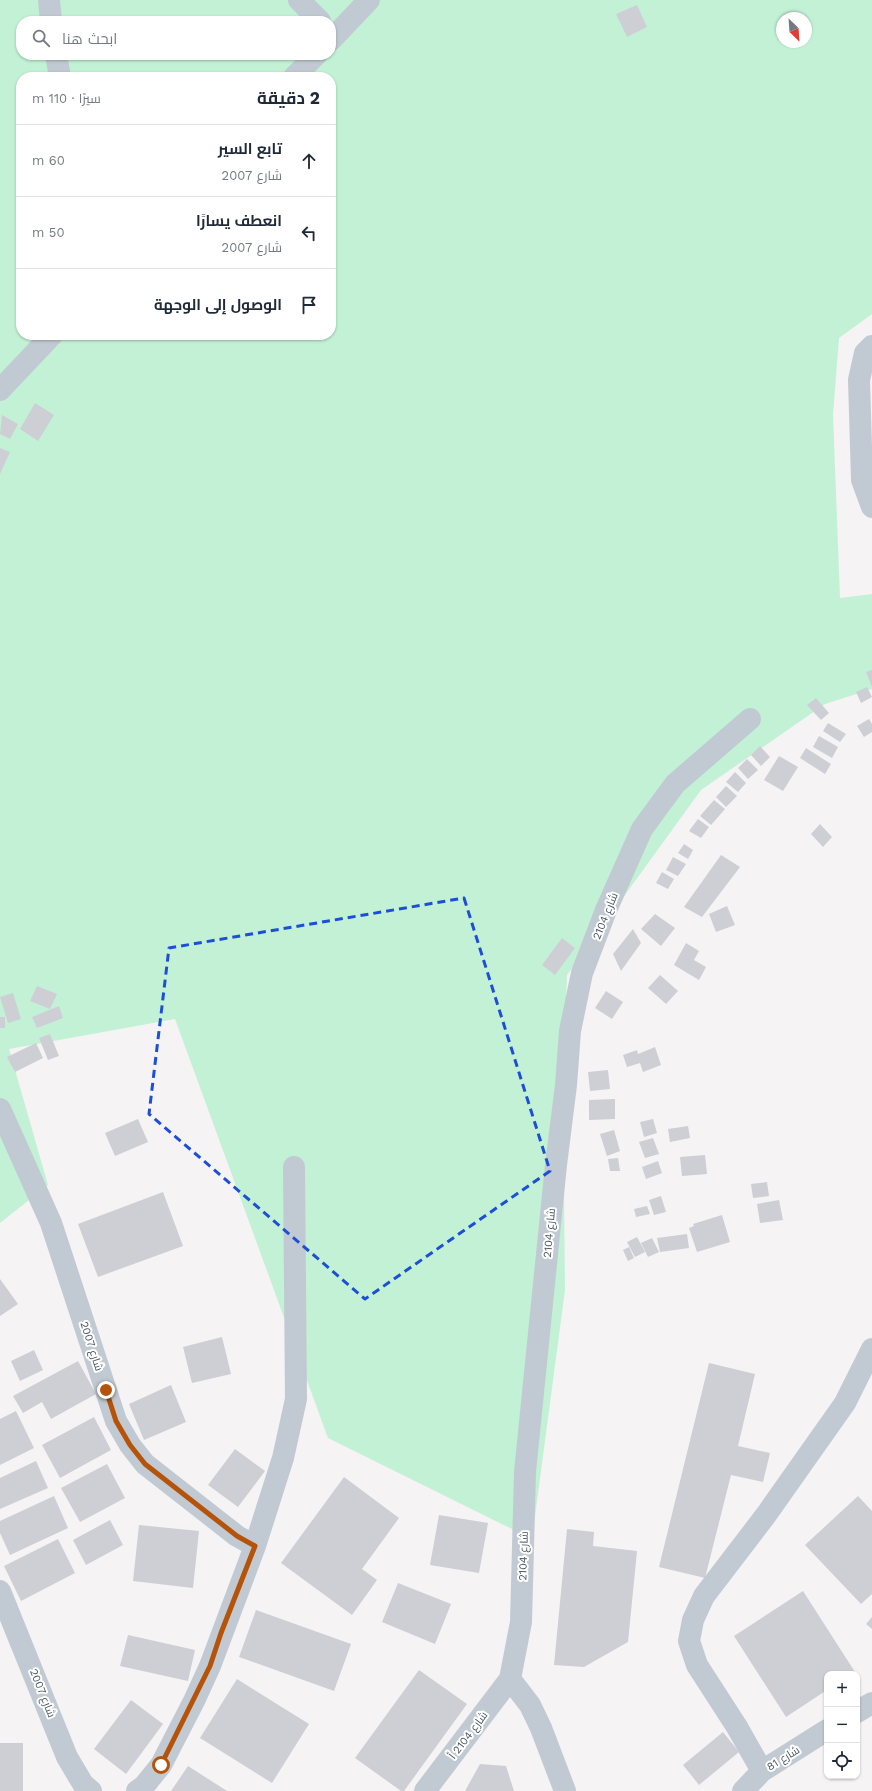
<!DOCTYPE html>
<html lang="ar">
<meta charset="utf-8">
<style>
:root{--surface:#fff;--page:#f6f6f7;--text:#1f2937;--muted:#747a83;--line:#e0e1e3}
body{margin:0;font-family:"Work Sans",Cairo,sans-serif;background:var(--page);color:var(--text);direction:rtl}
.controls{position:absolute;right:12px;bottom:12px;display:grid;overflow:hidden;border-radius:8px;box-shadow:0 1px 3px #0004}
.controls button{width:36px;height:36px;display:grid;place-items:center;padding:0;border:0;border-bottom:1px solid var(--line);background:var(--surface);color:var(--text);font:20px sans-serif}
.compass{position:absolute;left:776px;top:12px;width:36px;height:36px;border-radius:50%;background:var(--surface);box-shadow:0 1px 3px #0004;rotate:155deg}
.stop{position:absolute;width:12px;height:12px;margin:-9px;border:3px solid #b45309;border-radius:50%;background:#fff}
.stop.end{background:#b45309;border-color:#fff;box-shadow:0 1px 4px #0008}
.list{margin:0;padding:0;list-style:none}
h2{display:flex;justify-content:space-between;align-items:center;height:52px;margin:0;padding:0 16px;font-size:17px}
h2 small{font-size:13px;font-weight:400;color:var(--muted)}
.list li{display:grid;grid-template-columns:26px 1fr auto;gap:12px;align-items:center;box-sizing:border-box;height:72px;padding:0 16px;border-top:1px solid var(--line)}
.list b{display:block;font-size:15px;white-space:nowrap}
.list p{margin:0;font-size:13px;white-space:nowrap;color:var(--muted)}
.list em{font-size:13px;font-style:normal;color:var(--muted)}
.icon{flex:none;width:22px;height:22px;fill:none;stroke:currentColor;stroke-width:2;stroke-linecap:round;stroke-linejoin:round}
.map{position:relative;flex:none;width:872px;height:1791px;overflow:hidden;direction:ltr}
.search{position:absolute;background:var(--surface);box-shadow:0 1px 3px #0004;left:16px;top:16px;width:320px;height:44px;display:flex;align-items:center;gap:10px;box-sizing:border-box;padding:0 14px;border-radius:16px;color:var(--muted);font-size:15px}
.panel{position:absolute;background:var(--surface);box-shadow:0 1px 3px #0004;left:16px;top:72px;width:320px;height:268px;border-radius:16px;direction:rtl}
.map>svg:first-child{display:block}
</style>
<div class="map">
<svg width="872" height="1791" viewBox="0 0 872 1791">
<rect width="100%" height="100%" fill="#f5f3f3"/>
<path fill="#c3f1d5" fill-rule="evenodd" d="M0,0H872V314L839,338L833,415L840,598L872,594V689L825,704L701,790L567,975L563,1100L565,1290L532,1539L328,1438L175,1019L9,1049L48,1185L0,1223ZM782,18H806V42H782ZM21,21H331V55H21ZM21,77H331V335H21Z"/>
<path fill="#cdcfd5" d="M637,5L647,27L627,37L616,14Z
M35,403L54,415L38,441L20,429Z
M2,415L18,424L10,439L0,434Z
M0,448L10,452L0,474Z
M872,670V687L866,672Z
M867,687L872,697L861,703L856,692Z
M816,698L829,713L821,720L807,705Z
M869,719L872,724V732L864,737L857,726Z
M828,723L846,734L840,742L823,731Z
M819,736L838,747L832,758L813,747Z
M760,746L770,757L761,766L751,755Z
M806,748L831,764L825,774L800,758Z
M779,756L798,767L783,791L764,780Z
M747,759L758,770L748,779L738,768Z
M735,772L746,783L738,792L726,782Z
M726,786L737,796L726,807L716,797Z
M714,800L725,809L711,825L700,816Z
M698,819L709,827L701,838L689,831Z
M820,824L832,837L823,847L811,834Z
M684,844L693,850L688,859L678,853Z
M721,855L740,867L702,917L684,907Z
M673,857L686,864L678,876L666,870Z
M662,872L674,879L668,889L656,883Z
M727,906L735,925L716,932L709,914Z
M655,914L675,928L661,946L641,929Z
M633,929L641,943L621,971L613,954Z
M562,938L575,948L555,975L542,965Z
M686,943L699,951L694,960L706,967L699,980L674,965Z
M660,975L678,991L666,1004L648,988Z
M37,986L57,994L50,1009L30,1001Z
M606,991L623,1002L612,1019L595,1008Z
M13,993L21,1019L8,1023L0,997Z
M59,1006L63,1018L37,1028L32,1017Z
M0,1017H5V1028H0Z
M50,1034L59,1056L48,1060L39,1038Z
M36,1043L43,1058L15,1072L7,1057Z
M655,1047L661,1065L643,1072L640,1063L627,1067L623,1055L637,1050L638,1054Z
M608,1070L610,1089L590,1091L588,1072Z
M615,1099V1119L589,1120V1100Z
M138,1119L148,1142L115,1156L105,1133Z
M653,1119L657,1133L644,1137L640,1122Z
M688,1126L690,1138L670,1142L668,1129Z
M614,1130L620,1151L607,1156L600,1134Z
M653,1138L659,1154L645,1158L639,1142Z
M705,1155L707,1174L682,1176L680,1157Z
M618,1158L620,1171H610L608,1159Z
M658,1161L662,1173L646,1179L642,1167Z
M767,1182L769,1196L753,1198L751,1184Z
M163,1192L183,1246L98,1277L78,1224Z
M661,1196L666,1212L654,1215L649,1200Z
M779,1200L783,1220L760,1223L757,1204Z
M647,1206L650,1214L636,1217L634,1209Z
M722,1215L730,1242L697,1252L689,1228L694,1226L693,1224Z
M687,1234L689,1248L660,1252L657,1238Z
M637,1237L645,1252L635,1257L627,1242Z
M652,1238L659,1252L648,1257L641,1243Z
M629,1247L634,1258L628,1261L623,1250Z
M0,1279L18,1304L0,1316Z
M222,1337L231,1374L192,1383L183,1347Z
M34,1350L43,1370L20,1381L11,1361Z
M78,1361L96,1394L51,1419L42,1402L23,1413L13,1396Z
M709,1363L755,1374L738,1446L770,1453L763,1482L731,1475L705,1578L659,1567Z
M171,1385L186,1422L144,1440L129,1404Z
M16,1411L34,1448L0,1465V1419Z
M94,1417L111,1450L60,1478L42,1445Z
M235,1449L265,1471L238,1507L208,1485Z
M36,1461L48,1488L0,1509V1478Z
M107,1464L125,1498L80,1522L61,1488Z
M344,1477L399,1518L362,1569L377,1580L352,1615L281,1563Z
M54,1496L68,1528L10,1555L0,1533V1521Z
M858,1496L872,1511V1594L861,1604L805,1545Z
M439,1515L488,1523L479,1573L430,1565Z
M110,1520L123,1545L86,1565L73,1540Z
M139,1525L199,1531L193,1588L133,1581Z
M567,1529L594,1532L593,1546L637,1551L628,1642L584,1667L554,1665Z
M58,1539L75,1573L21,1601L4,1566Z
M398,1583L451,1604L435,1644L382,1622Z
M803,1591L855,1672L852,1674H827V1690L786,1717L734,1636Z
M256,1610L351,1644L334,1691L239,1657Z
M872,1617V1629L866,1624Z
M128,1635L195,1650L188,1681L120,1666Z
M419,1670L467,1704L404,1791H401L355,1758Z
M237,1679L309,1724L272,1783L200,1738Z
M131,1700L163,1724L126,1774L94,1749Z
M723,1732L739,1752L699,1785L683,1765Z
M0,1743H23V1791H0Z
M480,1764L506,1766L514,1791H465Z
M188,1766L227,1791H171Z"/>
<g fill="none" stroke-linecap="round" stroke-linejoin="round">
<path stroke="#c1cad2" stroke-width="22" d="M49,0L51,21
M299,0L320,21
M331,40L369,0
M56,55L60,77
M294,77L316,55
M872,346L865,353L859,380L862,480L872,507
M0,390L52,335
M0,1109L51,1223L116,1421L130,1445L145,1464L237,1536L255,1546L210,1666L194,1701L161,1765L144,1786L137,1791
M255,1546L283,1458L296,1399L294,1167
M0,1591L67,1757L83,1784L91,1791
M510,1679L530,1705L541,1728L565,1791
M857,1712L872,1703
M762,1771L737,1727L697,1665L689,1641L693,1620L704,1596L766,1515L845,1403L872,1349
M425,1791L510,1679L521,1622L525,1472L556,1165L566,1085L570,1031L582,973L606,910L642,829L675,784L750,719
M743,1791L762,1771L827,1730"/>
</g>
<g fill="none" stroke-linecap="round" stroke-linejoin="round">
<path stroke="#b45309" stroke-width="5" d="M106,1390L116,1421L130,1445L145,1464L237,1536L255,1546L221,1633L210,1666L161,1765"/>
</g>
<path fill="none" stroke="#1d4ed8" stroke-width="3" stroke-dasharray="8 5" stroke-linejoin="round" d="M464,898L550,1171L365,1299L149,1114L169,948Z"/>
<g text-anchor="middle" stroke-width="4" stroke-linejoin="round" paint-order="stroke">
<g font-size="11" fill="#4a5661" stroke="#fff">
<text transform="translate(605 916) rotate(-68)" y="4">شارع 2104</text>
<text transform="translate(549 1233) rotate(-85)" y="4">شارع 2104</text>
<text transform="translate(92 1346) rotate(72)" y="4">شارع 2007</text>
<text transform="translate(523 1556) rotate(-88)" y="4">شارع 2104</text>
<text transform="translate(43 1693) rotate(68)" y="4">شارع 2007</text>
<text transform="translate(468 1735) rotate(-53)" y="4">شارع 2104 أ</text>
<text transform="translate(783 1758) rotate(-32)" y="4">شارع 81</text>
</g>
</g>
</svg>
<div class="controls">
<button>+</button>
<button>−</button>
<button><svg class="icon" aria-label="locate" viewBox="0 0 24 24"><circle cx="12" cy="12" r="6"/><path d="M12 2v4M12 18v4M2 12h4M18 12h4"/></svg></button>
</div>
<svg class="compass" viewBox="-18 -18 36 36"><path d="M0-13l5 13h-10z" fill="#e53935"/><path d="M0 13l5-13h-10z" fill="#747a83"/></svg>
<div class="stop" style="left:161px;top:1765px"></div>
<div class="stop end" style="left:106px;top:1390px"></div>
<div class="search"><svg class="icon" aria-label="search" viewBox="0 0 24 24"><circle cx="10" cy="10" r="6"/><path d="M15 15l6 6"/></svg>ابحث هنا</div>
<section class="panel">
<h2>2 دقيقة<small>سيرًا · 110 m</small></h2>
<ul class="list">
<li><svg class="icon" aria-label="ahead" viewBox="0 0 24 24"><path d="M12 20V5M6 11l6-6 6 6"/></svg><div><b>تابع السير</b><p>شارع 2007</p></div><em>60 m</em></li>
<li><svg class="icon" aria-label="left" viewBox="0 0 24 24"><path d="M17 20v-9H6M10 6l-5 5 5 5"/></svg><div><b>انعطف يسارًا</b><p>شارع 2007</p></div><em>50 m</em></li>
<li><svg class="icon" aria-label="arrive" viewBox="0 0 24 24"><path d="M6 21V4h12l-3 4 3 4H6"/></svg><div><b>الوصول إلى الوجهة</b></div></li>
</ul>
</section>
</div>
